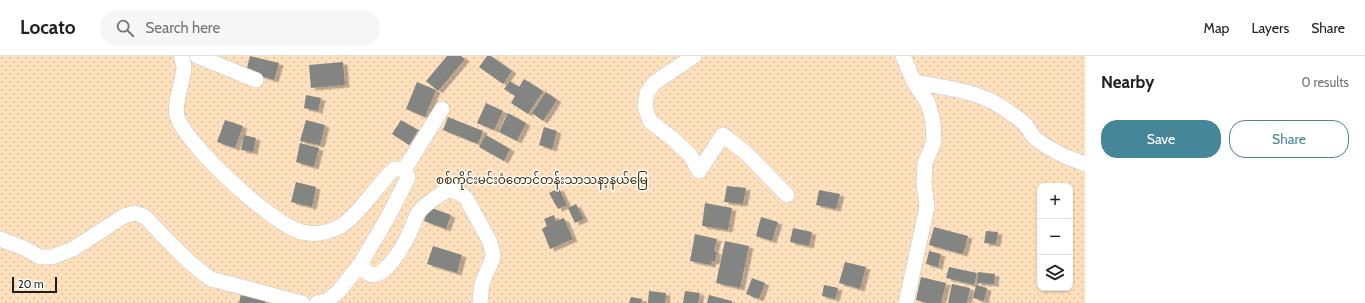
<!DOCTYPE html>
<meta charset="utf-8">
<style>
:root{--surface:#fff;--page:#f6f6f6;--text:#202124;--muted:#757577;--line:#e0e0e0;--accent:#458799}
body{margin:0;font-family:Cabin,"Noto Sans Myanmar",sans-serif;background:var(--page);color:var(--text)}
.controls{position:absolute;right:12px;bottom:12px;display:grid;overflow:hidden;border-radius:8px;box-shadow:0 1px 3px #0004}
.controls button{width:36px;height:36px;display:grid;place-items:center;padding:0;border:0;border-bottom:1px solid var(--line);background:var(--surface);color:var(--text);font:20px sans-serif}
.scale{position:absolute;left:12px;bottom:10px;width:45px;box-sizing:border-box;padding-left:4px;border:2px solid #1e1e1d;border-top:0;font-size:11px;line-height:14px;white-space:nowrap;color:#1e1e1d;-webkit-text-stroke:3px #fff;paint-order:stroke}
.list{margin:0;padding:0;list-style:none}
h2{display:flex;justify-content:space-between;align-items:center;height:52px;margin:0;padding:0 16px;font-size:17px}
h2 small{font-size:13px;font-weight:400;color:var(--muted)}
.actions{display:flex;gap:8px;padding:12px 16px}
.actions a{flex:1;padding:9px 0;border:1px solid var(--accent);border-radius:16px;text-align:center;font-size:14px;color:var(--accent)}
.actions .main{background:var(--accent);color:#fff}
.icon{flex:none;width:22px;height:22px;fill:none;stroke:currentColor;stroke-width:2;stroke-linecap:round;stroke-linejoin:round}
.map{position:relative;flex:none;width:1085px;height:247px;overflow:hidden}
header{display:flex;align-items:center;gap:24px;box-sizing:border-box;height:56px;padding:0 20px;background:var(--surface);border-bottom:1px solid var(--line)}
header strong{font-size:19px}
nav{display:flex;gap:22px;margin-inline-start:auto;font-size:14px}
.search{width:280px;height:36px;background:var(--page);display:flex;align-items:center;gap:10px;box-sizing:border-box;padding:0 14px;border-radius:22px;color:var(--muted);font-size:15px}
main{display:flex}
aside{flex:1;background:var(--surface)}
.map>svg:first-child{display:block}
</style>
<header>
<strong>Locato</strong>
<div class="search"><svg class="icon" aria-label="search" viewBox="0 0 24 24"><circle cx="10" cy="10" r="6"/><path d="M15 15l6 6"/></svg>Search here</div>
<nav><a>Map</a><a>Layers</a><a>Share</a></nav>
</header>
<main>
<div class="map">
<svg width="1085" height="247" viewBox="0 0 1085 247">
<defs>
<pattern id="park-dots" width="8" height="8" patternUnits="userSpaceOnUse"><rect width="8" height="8" fill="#ffe0bd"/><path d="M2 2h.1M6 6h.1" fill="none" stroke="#dac0a2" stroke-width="1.8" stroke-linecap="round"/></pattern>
<filter id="shadow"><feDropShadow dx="4.5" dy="2.5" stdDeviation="0" flood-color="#0004"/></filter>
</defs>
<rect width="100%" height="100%" fill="#f7f7f3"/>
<path fill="url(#park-dots)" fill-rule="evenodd" d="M0,0H1085V247H0ZM1040,130H1070V232H1040Z"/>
<path fill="#828581" filter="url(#shadow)" d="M250,0L279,7L274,24L246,16Z
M447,0H461L465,3L438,35L426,25Z
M487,0H491L512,15L503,28L479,11Z
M343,6L345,29L311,32L309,9Z
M524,23L543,35L528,58L511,47L515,40L504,33L510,25L519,31Z
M417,26L436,34L425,61L406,53Z
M546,36L557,44L543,65L532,57Z
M306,39L321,42L318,55L304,52Z
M486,47L503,55L494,74L477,67Z
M508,57L526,67L517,85L499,76Z
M448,61L483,75L478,88L443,74Z
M225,64L243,70L235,92L217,86Z
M306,64L325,69L320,89L300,85Z
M401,64L418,74L409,89L392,78Z
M544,71L557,75L552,93L539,89Z
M244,79L256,82L253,96L241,94Z
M486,79L510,93L504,105L479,91Z
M300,87L319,92L314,111L296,106Z
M296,126L316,131L312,151L291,146Z
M727,130L746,132L743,148L724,146Z
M559,132L567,149L558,153L549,137Z
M819,134L840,138L836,153L816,149Z
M705,147L732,152L728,174L702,170Z
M576,148L584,163L575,167L568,152Z
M429,151L451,159L446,173L424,165Z
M554,159L556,165L564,162L573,183L550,193L542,173L547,170L544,163Z
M761,161L778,166L772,185L756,180Z
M934,171L968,180L963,198L929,189Z
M793,172L812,176L809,190L790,186Z
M986,175L998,176L996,188L984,187Z
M695,178L717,183L714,195L717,196L715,206L712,205L711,209L690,205Z
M725,185L749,190L740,232L716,227Z
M433,190L462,199L457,217L427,208Z
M929,195L941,198L938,211L926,208Z
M845,206L866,211L860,233L839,227Z
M949,211L977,217L974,229L946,222Z
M978,216L995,218L994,228L977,227Z
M921,221L946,227L941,247H928L916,244Z
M752,222L765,227L759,243L746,238Z
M952,228L970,232L967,247H948Z
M824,229L838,232L835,243L822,240Z
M976,229L987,232L984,245L973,242Z
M649,235L666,237L665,247H648Z
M685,235L700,237L698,247H683Z
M241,238L266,244L265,247H239Z
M709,239L732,245V247H707Z
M631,241L642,243L641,247H629Z"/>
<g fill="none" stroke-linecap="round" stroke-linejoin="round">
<g stroke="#c5c6c2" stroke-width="16">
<path id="minor" d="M181,0C182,4 184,8 184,12C183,26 174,46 177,60C185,88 273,169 302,176C312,179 326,177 335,173C355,165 377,129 394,113H401L404,114L442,53
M197,0L256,24
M694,0L654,27L647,37L645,51L650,65L674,84L690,99L699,115L723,79L746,97L787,139
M903,0L914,26L928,47L933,65L934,86L925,107L924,127L927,151L906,247
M914,26C942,31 972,34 997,48C1006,54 1017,61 1025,68C1029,73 1031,79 1036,83C1051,95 1067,102 1085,108
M0,183L24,192L40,201H52L73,193L124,160L135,157L144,160C165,181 186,206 211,223L302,247
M361,207C375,240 401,194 408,180C412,173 414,164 418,157C425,147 437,141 447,134L457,136L466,142L490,186L493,198L492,204L482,227L480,247
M317,247L328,244L339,235L361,207L388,161L408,122L407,119L404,114"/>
</g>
<use href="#minor" stroke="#fff" stroke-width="15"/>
</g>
<g text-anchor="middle" stroke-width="3" stroke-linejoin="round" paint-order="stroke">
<g font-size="12" fill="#452a04" stroke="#fff">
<text x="542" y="128">စစ်ကိုင်းမင်းဝံတောင်တန်းသာသနာ့နယ်မြေ</text>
</g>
</g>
</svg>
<div class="controls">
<button>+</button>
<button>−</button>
<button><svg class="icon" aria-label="layers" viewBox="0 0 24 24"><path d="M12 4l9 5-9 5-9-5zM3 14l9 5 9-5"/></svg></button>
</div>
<div class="scale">20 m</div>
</div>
<aside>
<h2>Nearby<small>0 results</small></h2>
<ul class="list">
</ul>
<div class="actions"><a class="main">Save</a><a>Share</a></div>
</aside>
</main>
